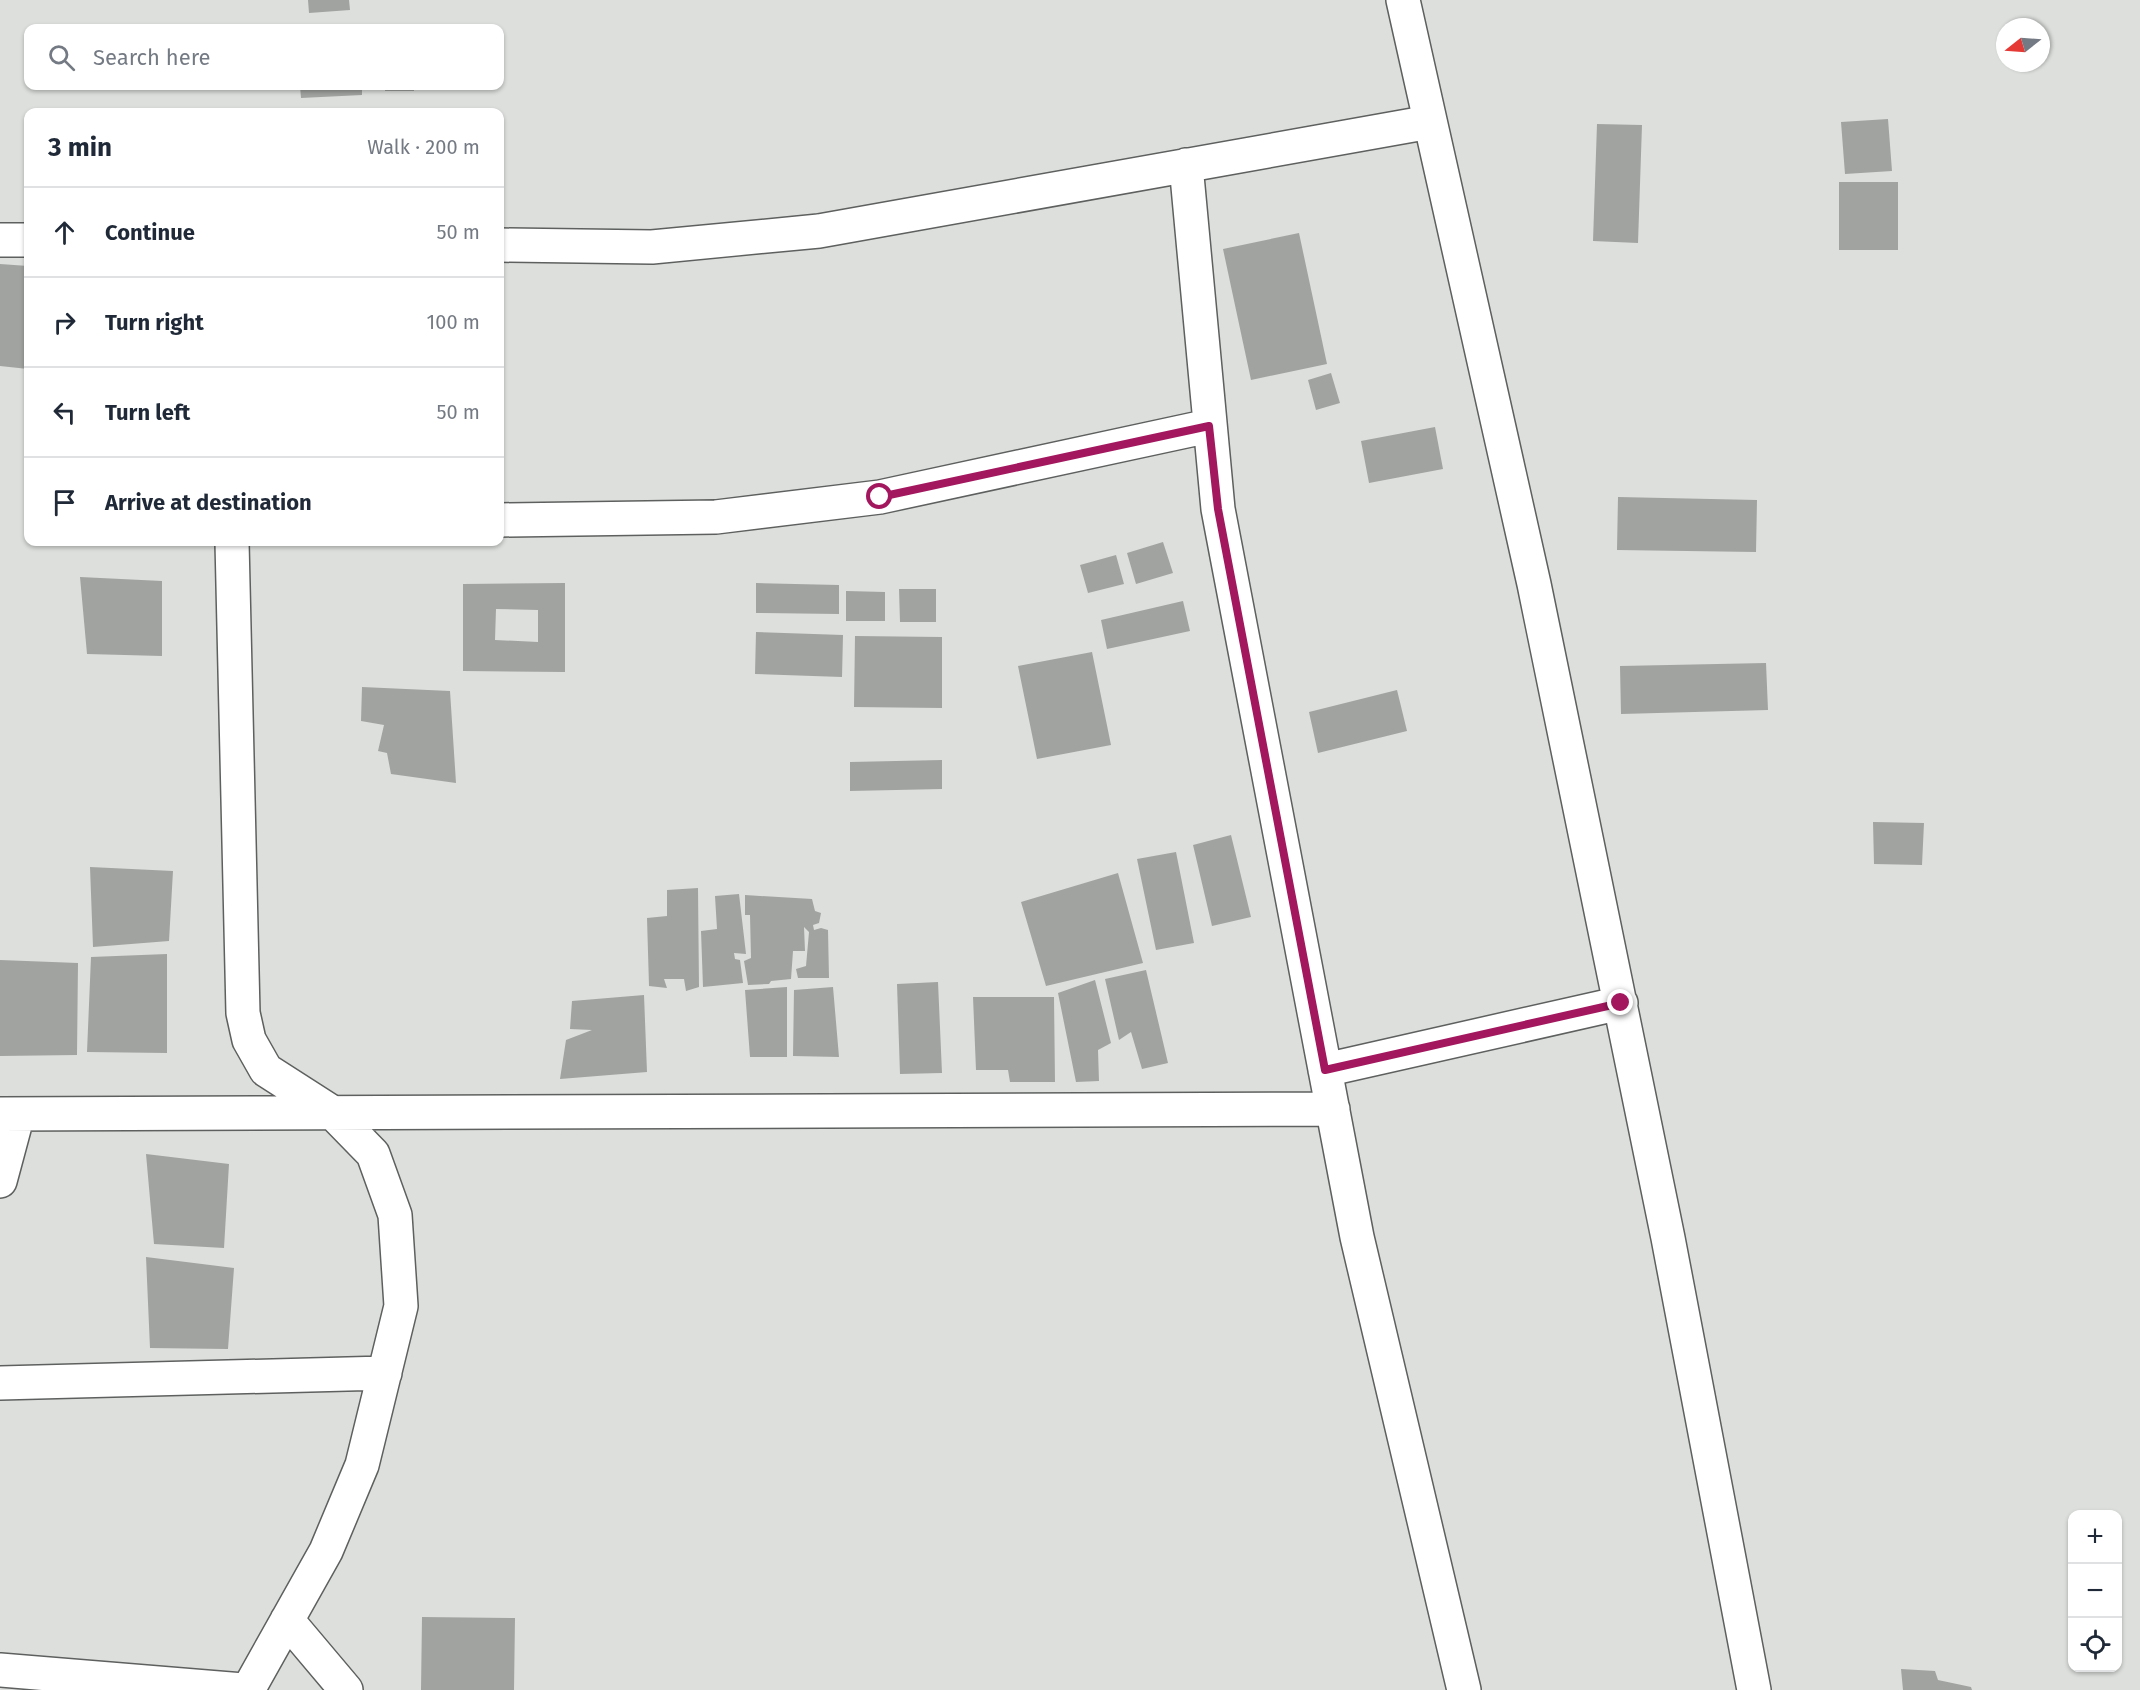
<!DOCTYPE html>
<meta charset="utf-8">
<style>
:root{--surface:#fff;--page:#f2f2f3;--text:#1f2937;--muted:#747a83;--line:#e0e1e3}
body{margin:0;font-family:"Fira Sans",sans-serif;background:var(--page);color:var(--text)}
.controls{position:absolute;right:18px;bottom:18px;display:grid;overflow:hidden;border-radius:12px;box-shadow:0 2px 4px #0004}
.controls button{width:54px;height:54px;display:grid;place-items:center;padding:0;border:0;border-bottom:2px solid var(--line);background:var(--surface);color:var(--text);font:30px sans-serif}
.compass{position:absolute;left:1996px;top:18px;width:54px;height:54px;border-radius:50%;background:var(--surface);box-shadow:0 2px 4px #0004;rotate:253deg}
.stop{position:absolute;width:18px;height:18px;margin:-14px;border:4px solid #a3175f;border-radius:50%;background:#fff}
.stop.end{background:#a3175f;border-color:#fff;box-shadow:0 2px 6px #0008}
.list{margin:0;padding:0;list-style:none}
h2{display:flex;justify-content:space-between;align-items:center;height:78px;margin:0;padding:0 24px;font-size:26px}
h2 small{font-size:20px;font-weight:400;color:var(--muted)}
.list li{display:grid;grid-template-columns:39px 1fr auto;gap:18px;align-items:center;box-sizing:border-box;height:90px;padding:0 24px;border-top:2px solid var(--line)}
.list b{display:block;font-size:22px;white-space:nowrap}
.list em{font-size:20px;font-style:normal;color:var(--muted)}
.icon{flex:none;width:33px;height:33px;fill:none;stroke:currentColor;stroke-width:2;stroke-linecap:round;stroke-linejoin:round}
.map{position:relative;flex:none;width:2140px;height:1690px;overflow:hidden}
.search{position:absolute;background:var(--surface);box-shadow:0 2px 4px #0004;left:24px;top:24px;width:480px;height:66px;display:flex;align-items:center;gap:15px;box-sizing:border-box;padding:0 21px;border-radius:12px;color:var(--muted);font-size:22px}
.panel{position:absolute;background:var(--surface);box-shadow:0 2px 4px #0004;left:24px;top:108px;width:480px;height:438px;border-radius:12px}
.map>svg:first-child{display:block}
</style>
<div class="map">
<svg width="2140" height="1690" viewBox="0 0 2140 1690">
<rect width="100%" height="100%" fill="#dcdfdc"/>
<path fill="#a1a3a1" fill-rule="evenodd" d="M308,0H349L350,10L309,13Z
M300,86H362V95L301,98Z
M385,86H414V91H385Z
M1888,119L1892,171L1845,174L1841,122Z
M1597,124L1642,125L1638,243L1593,241Z
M1839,182H1898V250H1839Z
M1299,233L1327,364L1251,380L1223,249Z
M0,264L28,266V369L0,366Z
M1331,373L1340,403L1316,410L1308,380Z
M1435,427L1443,469L1369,483L1361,441Z
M1618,497L1757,500L1756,552L1617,550Z
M1163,542L1173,573L1136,584L1127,553Z
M1116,555L1124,584L1088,593L1080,565Z
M80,577L162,581V656L87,654Z
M565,583V672L463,671V584ZM496,609L538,610V642L495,640Z
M756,583L839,585V614L756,613Z
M899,589H936V622H900Z
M846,591L885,592V621H846Z
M1183,601L1190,631L1107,649L1101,620Z
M756,632L843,635L842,677L755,674Z
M855,636L942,637V708L854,707Z
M1092,652L1111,745L1037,759L1018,666Z
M1766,663L1768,710L1621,714L1620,666Z
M362,687L450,691L456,783L391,774L387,753L378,751L384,725L361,721Z
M1397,690L1407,731L1318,753L1309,712Z
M942,760V789L850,791V762Z
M1873,822L1924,823L1922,865L1874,864Z
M1231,835L1251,917L1212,926L1193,845Z
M1176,852L1194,943L1156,950L1137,859Z
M90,867L173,871L169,941L93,947Z
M1118,873L1143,963L1046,986L1021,902Z
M698,888L699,987L686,991L684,979H664L667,988L649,986L647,918L667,916V890Z
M739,894L746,954L734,953L735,959L740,960L743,983L703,987L701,931L717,929L715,896Z
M745,895L812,899L815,911L821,913L819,923L813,925L814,930L821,928L828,930L829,978H798L796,969L806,966L809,932L804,927L805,951H793L791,979L771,981L769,984L748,985L744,961L751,958L750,915H745Z
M167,954V1053L87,1052L91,957Z
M0,960L78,963L77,1055L0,1056Z
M1146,970L1168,1063L1142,1069L1131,1032L1119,1040L1105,979Z
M1095,980L1111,1043L1098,1050L1099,1081L1076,1082L1058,993Z
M938,982L942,1073L900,1074L897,984Z
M787,987V1057H750L745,990Z
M833,987L839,1057L793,1056L794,990Z
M644,995L647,1072L560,1079L566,1040L592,1030L570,1029L572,1001Z
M973,997H1054L1055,1082H1010L1008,1070H976Z
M146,1154L229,1164L224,1248L154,1244Z
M146,1257L234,1268L228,1349L150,1348Z
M422,1617L515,1618L514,1690H421Z
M1901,1669L1935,1671L1938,1680L1971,1687L1972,1690H1903Z"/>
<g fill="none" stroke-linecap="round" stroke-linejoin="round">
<g stroke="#5d605e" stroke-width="36">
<path id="minor" d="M1403,0L1534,584L1668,1238L1754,1690
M1186,165L1218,509L1357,1237L1464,1690
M0,240H28
M500,245L652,247L819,231L1430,122
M500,520L716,517L880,497L1209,426
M232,542L243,1013L249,1040L266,1070L333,1113L373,1154L395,1215L401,1306L362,1465L326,1551L248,1690
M1325,1070L1621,1003
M0,1114L1333,1109
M0,1181L18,1114
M0,1383L385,1373
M287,1620L346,1690
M0,1670L243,1690"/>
</g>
<use href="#minor" stroke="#fff" stroke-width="33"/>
</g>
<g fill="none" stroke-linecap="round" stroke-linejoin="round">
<path stroke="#a3175f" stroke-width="8" d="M880,497L1209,426L1218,509L1325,1070L1621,1003"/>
</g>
</svg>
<div class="controls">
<button>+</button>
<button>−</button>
<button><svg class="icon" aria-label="locate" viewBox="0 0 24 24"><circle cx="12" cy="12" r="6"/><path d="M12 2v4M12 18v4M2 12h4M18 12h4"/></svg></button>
</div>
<svg class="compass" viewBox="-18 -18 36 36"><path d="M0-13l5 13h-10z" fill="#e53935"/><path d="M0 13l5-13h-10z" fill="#747a83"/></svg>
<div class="stop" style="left:880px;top:497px"></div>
<div class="stop end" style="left:1621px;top:1003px"></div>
<div class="search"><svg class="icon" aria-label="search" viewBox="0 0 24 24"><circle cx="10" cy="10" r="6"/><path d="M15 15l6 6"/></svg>Search here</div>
<section class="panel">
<h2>3 min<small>Walk · 200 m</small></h2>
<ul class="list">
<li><svg class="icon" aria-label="ahead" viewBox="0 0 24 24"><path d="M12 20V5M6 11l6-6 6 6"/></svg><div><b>Continue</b></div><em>50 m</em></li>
<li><svg class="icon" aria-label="right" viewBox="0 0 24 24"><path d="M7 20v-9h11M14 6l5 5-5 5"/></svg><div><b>Turn right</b></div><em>100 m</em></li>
<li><svg class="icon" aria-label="left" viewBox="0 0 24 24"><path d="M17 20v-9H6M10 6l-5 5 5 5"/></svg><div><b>Turn left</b></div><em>50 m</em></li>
<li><svg class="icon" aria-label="arrive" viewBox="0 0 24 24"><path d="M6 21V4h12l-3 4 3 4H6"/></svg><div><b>Arrive at destination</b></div></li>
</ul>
</section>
</div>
